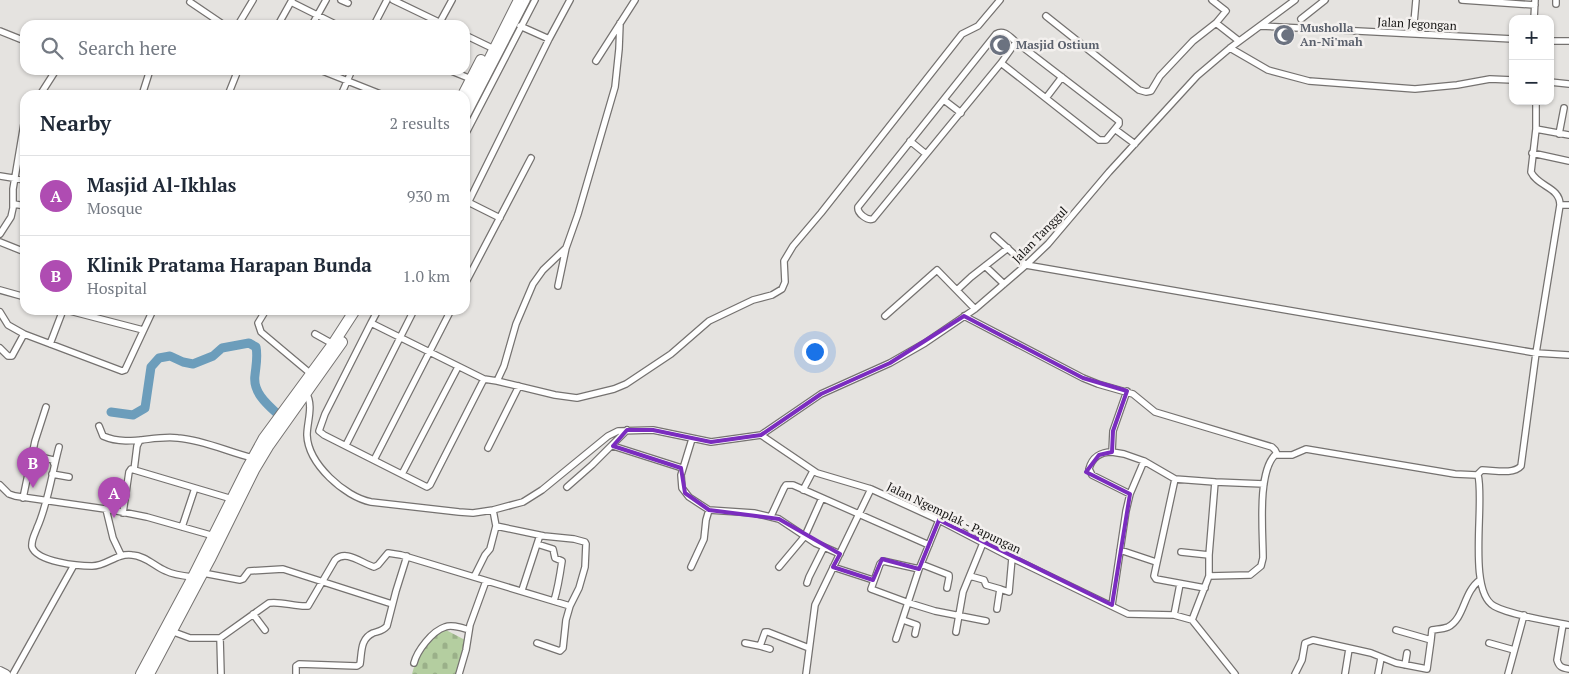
<!DOCTYPE html>
<meta charset="utf-8">
<style>
:root{--surface:#fff;--page:#f6f6f7;--text:#1f2937;--muted:#747a83;--line:#e0e1e3;--accent:#af4cb2}
body{margin:0;font-family:"PT Serif",serif;background:var(--page);color:var(--text)}
.controls{position:absolute;right:15px;top:15px;display:grid;overflow:hidden;border-radius:10px;box-shadow:0 1px 4px #0004}
.controls button{width:45px;height:45px;display:grid;place-items:center;padding:0;border:0;border-bottom:1px solid var(--line);background:var(--surface);color:var(--text);font:25px sans-serif}
.you{position:absolute;left:814px;top:351px;width:18px;height:18px;margin:-12px;border:4px solid #fff;border-radius:50%;background:#1a73e8;box-shadow:0 0 0 8px #1a73e833}
.badge{display:grid;place-items:center;width:32px;height:32px;border-radius:50%;background:var(--accent);color:#fff;font-size:16px;font-weight:700}
.pin{position:absolute;translate:-50% -41px;filter:drop-shadow(0 1px 2px #0008)}
.pin::after{content:'';position:absolute;top:26px;width:18px;height:15px;background:inherit;clip-path:polygon(0 0,100% 0,50% 100%)}
.list{margin:0;padding:0;list-style:none}
h2{display:flex;justify-content:space-between;align-items:center;height:65px;margin:0;padding:0 20px;font-size:21px}
h2 small{font-size:16px;font-weight:400;color:var(--muted)}
.list li{display:grid;grid-template-columns:32px 1fr auto;gap:15px;align-items:center;box-sizing:border-box;height:80px;padding:0 20px;border-top:1px solid var(--line)}
.list b{display:block;font-size:19px;white-space:nowrap}
.list p{margin:0;font-size:16px;white-space:nowrap;color:var(--muted)}
.list em{font-size:16px;font-style:normal;color:var(--muted)}
.icon{flex:none;width:28px;height:28px;fill:none;stroke:currentColor;stroke-width:2;stroke-linecap:round;stroke-linejoin:round}
.map{position:relative;flex:none;width:1569px;height:674px;overflow:hidden}
.search{position:absolute;background:var(--surface);box-shadow:0 1px 4px #0004;left:20px;top:20px;width:450px;height:55px;display:flex;align-items:center;gap:12px;box-sizing:border-box;padding:0 18px;border-radius:15px;color:var(--muted);font-size:19px}
.panel{position:absolute;background:var(--surface);box-shadow:0 1px 4px #0004;left:20px;top:90px;width:450px;height:225px;border-radius:15px}
.map>svg:first-child{display:block}
</style>
<div class="map">
<svg width="1569" height="674" viewBox="0 0 1569 674">
<defs>
<pattern id="cemetery-stones" width="16" height="16" patternUnits="userSpaceOnUse" patternTransform="scale(1.25)"><rect width="16" height="16" fill="#b4cea0"/><path d="M2 7V4a2 2 0 0 1 4 0v3zM10 15v-3a2 2 0 0 1 4 0v3z" fill="#9ab089"/></pattern>
</defs>
<rect width="100%" height="100%" fill="#e5e3e0"/>
<path fill="url(#cemetery-stones)" d="M440,630H446L465,640L458,674H412L418,653Z"/>
<g fill="none" stroke-linecap="round" stroke-linejoin="round">
<path stroke="#6c9dbb" stroke-width="9" d="M111,412L133,415L145,408L151,367L159,358L170,356L183,362L193,364L213,356L222,348L249,343L256,347C258,357 256,365 255,375C252,395 272,408 284,420"/>
<g stroke="#757270" stroke-width="8">
<path id="minor" d="M341,0L348,3
M393,0L445,25
M1462,0L1535,5
M190,2L224,25
M291,2L335,24
M1556,4V0
M1046,16L1139,90L1146,92L1151,91L1160,76L1193,41L1216,23L1226,11L1212,0
M1301,19L1325,0
M1534,19L1535,0
M440,22L452,0
M1216,23L1239,41
M238,25L253,0
M278,25L292,0
M312,25L326,0
M374,25L387,0
M520,26L549,39
M1260,26L1513,39
M0,31L25,41
M1413,34L1416,0
M465,35L494,49
M1550,41H1569
M1016,42L1119,121V124L1106,140H1099L1001,63Z
M1230,48L1268,70L1309,81L1415,89L1457,85L1490,79L1513,80
M596,61L635,0
M1001,63L873,219C867,221 857,213 858,207L996,34C1004,29 1010,37 1016,42
M320,70L383,95
M449,70L471,79
M1550,82L1569,84
M40,95L56,70
M142,95L150,70
M228,95L238,70
M341,95L352,70
M1046,98L1062,77
M944,100L961,113
M465,120L527,0
M1536,129L1569,135
M1116,130L1135,144
M1559,134L1564,108
M465,135L535,0
M910,141L926,154
M1532,153L1569,161
M0,176L25,180
M468,202L500,218
M14,204L25,206
M1560,205H1569
M465,209L549,39L570,0
M0,234L11,217L13,208V189L25,118
M994,236L1026,265L1536,353L1569,355
M0,242L25,252
M985,266L1004,284
M465,284L531,158
M558,286L566,248
M0,290L25,297
M957,290L971,277L1008,248
M66,310L143,330
M266,310L258,323L261,332L311,374
M0,312L8,325L24,334L122,371L125,370L153,310
M885,316L937,270L975,309
M964,316L1083,378L1098,384L1133,394L1155,412L1272,447L1275,450L1277,454
M371,323L484,379L430,485L427,487L324,435L319,431L325,414L371,323L378,310
M315,334L333,344
M50,344L63,310
M0,348L8,356H12L24,334
M484,379L497,381L504,366L516,324L533,284L543,270L566,248L578,214L615,87L619,49L620,23
M497,381L555,395L577,398L614,389L626,384L671,354L709,321L753,300L772,295L782,289L785,282L784,261L793,246L821,213L962,34L978,26L1000,0
M1127,391L1113,431L1112,452C1101,452 1092,457 1089,469L1092,475L1130,494
M306,393C314,405 307,422 307,435C308,464 345,497 371,502L459,512L473,513L493,510L523,502L542,490L608,436L618,431L653,430L711,442L761,435L817,473L871,489L939,520L1012,558L1128,614L1174,615L1192,620L1235,674
M99,426L103,436C128,447 152,435 178,438C204,440 228,452 253,458
M761,435L821,394L890,363L925,343L975,309L1026,265L1048,244L1109,172L1197,76L1230,48L1295,0
M692,439L681,475L682,488L689,497L709,510L754,513L779,519L815,543L840,554
M346,445L414,310
M613,446L682,468
M59,447C52,473 48,504 37,528C35,534 31,540 32,547C37,562 79,566 92,566C107,566 116,553 132,555C146,556 154,566 166,571C174,575 184,576 193,577
M488,448L519,386
M32,455L53,460L54,464
M374,460L451,310
M1144,461L1175,479L1215,482
M134,470L137,446L140,440H142
M52,474L69,477
M402,474L458,367
M1478,475C1485,502 1467,591 1494,606C1510,615 1549,621 1569,625
M1175,479L1154,576L1156,579L1205,588
M0,485L9,494L15,496L112,510L147,517L214,536
M567,487L592,465L627,430
M803,490L813,471
M23,498L35,441L46,407
M106,509L113,538L121,555
M493,510L496,526L544,536L574,539L585,542L586,544L585,567L579,588L570,606L566,620L563,648L560,651L537,643
M123,513L129,472L131,469L232,499
M771,516L784,488L786,485H793L929,545
M182,527L195,488
M537,544L553,549L555,558L562,561C560,575 558,588 554,601
M1120,550L1156,562
M1181,552L1209,555
M921,564L949,575V578L947,588
M691,567L704,539L706,520L709,510
M779,567L805,536L822,498
M833,567L873,580
M919,569L883,561L880,564L871,589L909,603L935,611L986,621
M203,573L240,580L243,579L249,571L283,569L392,604
M970,576L984,580L986,585L1000,589
M1209,576V555L1215,482L1264,484
M474,577L485,555L490,549L496,526
M807,583L809,577L824,547
M522,590L540,535
M1112,605L1126,511L1130,494L1144,461L1124,454L1112,452
M997,609L1000,589L1009,592L1012,558
M253,614L265,630
M1174,615L1180,584
M903,620L917,625L915,634
M1192,620L1209,576L1250,575L1261,566L1263,558C1263,532 1257,473 1275,455H1292L1306,449L1455,474L1477,475L1482,470C1494,470 1513,475 1521,466L1536,353L1560,205C1560,187 1538,187 1531,172L1536,129V101
M1563,624L1557,660C1559,667 1562,668 1569,669
M171,631L190,638H220L269,603C282,601 295,607 308,606L335,560C346,549 361,563 374,567L378,565L388,553L401,555L570,606
M956,632L963,592L983,543
M220,638L221,674
M896,639L919,569L939,520
M1431,640L1432,630C1438,629 1443,629 1448,627C1465,618 1463,592 1480,580
M745,643L760,646L765,632H768L809,648
M1489,643L1514,650
M760,646L770,649
M414,663C417,651 432,631 445,627C452,624 462,628 469,630
M1405,665L1407,653
M13,674L74,565
M296,674V666L299,664L357,666L360,664C362,652 360,639 373,633C379,631 383,631 387,626L396,591L407,556
M459,674L466,650L470,625L486,581
M806,674L815,605L871,489
M1295,674L1302,660L1305,643L1313,640L1371,653L1396,663L1427,669L1431,640L1396,630
M1345,674L1349,649
M1378,674L1381,658
M1508,674L1524,615"/>
</g>
<g stroke="#757270" stroke-width="10">
<path id="tertiary" d="M0,671L6,674"/>
</g>
<g stroke="#757270" stroke-width="12">
<path id="trunk" d="M463,95L481,60
M465,108L519,0
M141,674L193,577L247,469L264,438L333,344L355,310
M149,674L210,559L254,470L269,445L342,342"/>
</g>
<use href="#minor" stroke="#fff" stroke-width="5.5"/>
<use href="#tertiary" stroke="#fff" stroke-width="8"/>
<use href="#trunk" stroke="#fff" stroke-width="10"/>
</g>
<path fill="none" stroke="#7b2cbf" stroke-width="4" stroke-linejoin="round" d="M964,316L1083,378L1127,391L1113,431L1112,452L1099,455L1086,472L1130,494L1112,605L939,520L919,569L882,559L873,580L833,567L840,554L779,519L709,510L685,493L681,468L613,446L627,430H653L711,442L761,435L821,394L890,363Z"/>
<defs>
<g id="mosque-disc" transform="scale(1.125)"><circle r="9.5" fill="#6b7280" stroke="#f3f0ee"/><path d="M3.5-4.9A6 6 0 1 0 3.5 4.9A5 5 0 1 1 3.5-4.9Z" fill="#fff"/></g>
</defs>
<g fill-rule="evenodd">
<use href="#mosque-disc" x="1284" y="35"/>
<use href="#mosque-disc" x="1000" y="45"/>
</g>
<g text-anchor="middle" stroke-width="5" stroke-linejoin="round" paint-order="stroke">
<g font-size="12" fill="#141312" stroke="#f3f0ee">
<text transform="translate(1417 24) rotate(3)" y="4">Jalan Jegongan</text>
<text transform="translate(1040 235) rotate(-46)" y="4">Jalan Tanggul</text>
<text transform="translate(954 518) rotate(26)" y="4">Jalan Ngemplak - Papungan</text>
</g>
<g font-size="12" font-weight="bold" fill="#5b616d" stroke="#f3f0ee" text-anchor="start">
<text x="1300" y="32">Musholla<tspan x="1300" dy="14">An-Ni'mah</tspan></text>
<text x="1016" y="49">Masjid Ostium</text>
</g>
</g>
</svg>
<div class="controls">
<button>+</button>
<button>−</button>
</div>
<div class="you"></div>
<div class="pin badge" style="left:114px;top:518px">A</div>
<div class="pin badge" style="left:33px;top:488px">B</div>
<div class="search"><svg class="icon" aria-label="search" viewBox="0 0 24 24"><circle cx="10" cy="10" r="6"/><path d="M15 15l6 6"/></svg>Search here</div>
<section class="panel">
<h2>Nearby<small>2 results</small></h2>
<ul class="list">
<li><span class="badge">A</span><div><b>Masjid Al-Ikhlas</b><p>Mosque</p></div><em>930 m</em></li>
<li><span class="badge">B</span><div><b>Klinik Pratama Harapan Bunda</b><p>Hospital</p></div><em>1.0 km</em></li>
</ul>
</section>
</div>
